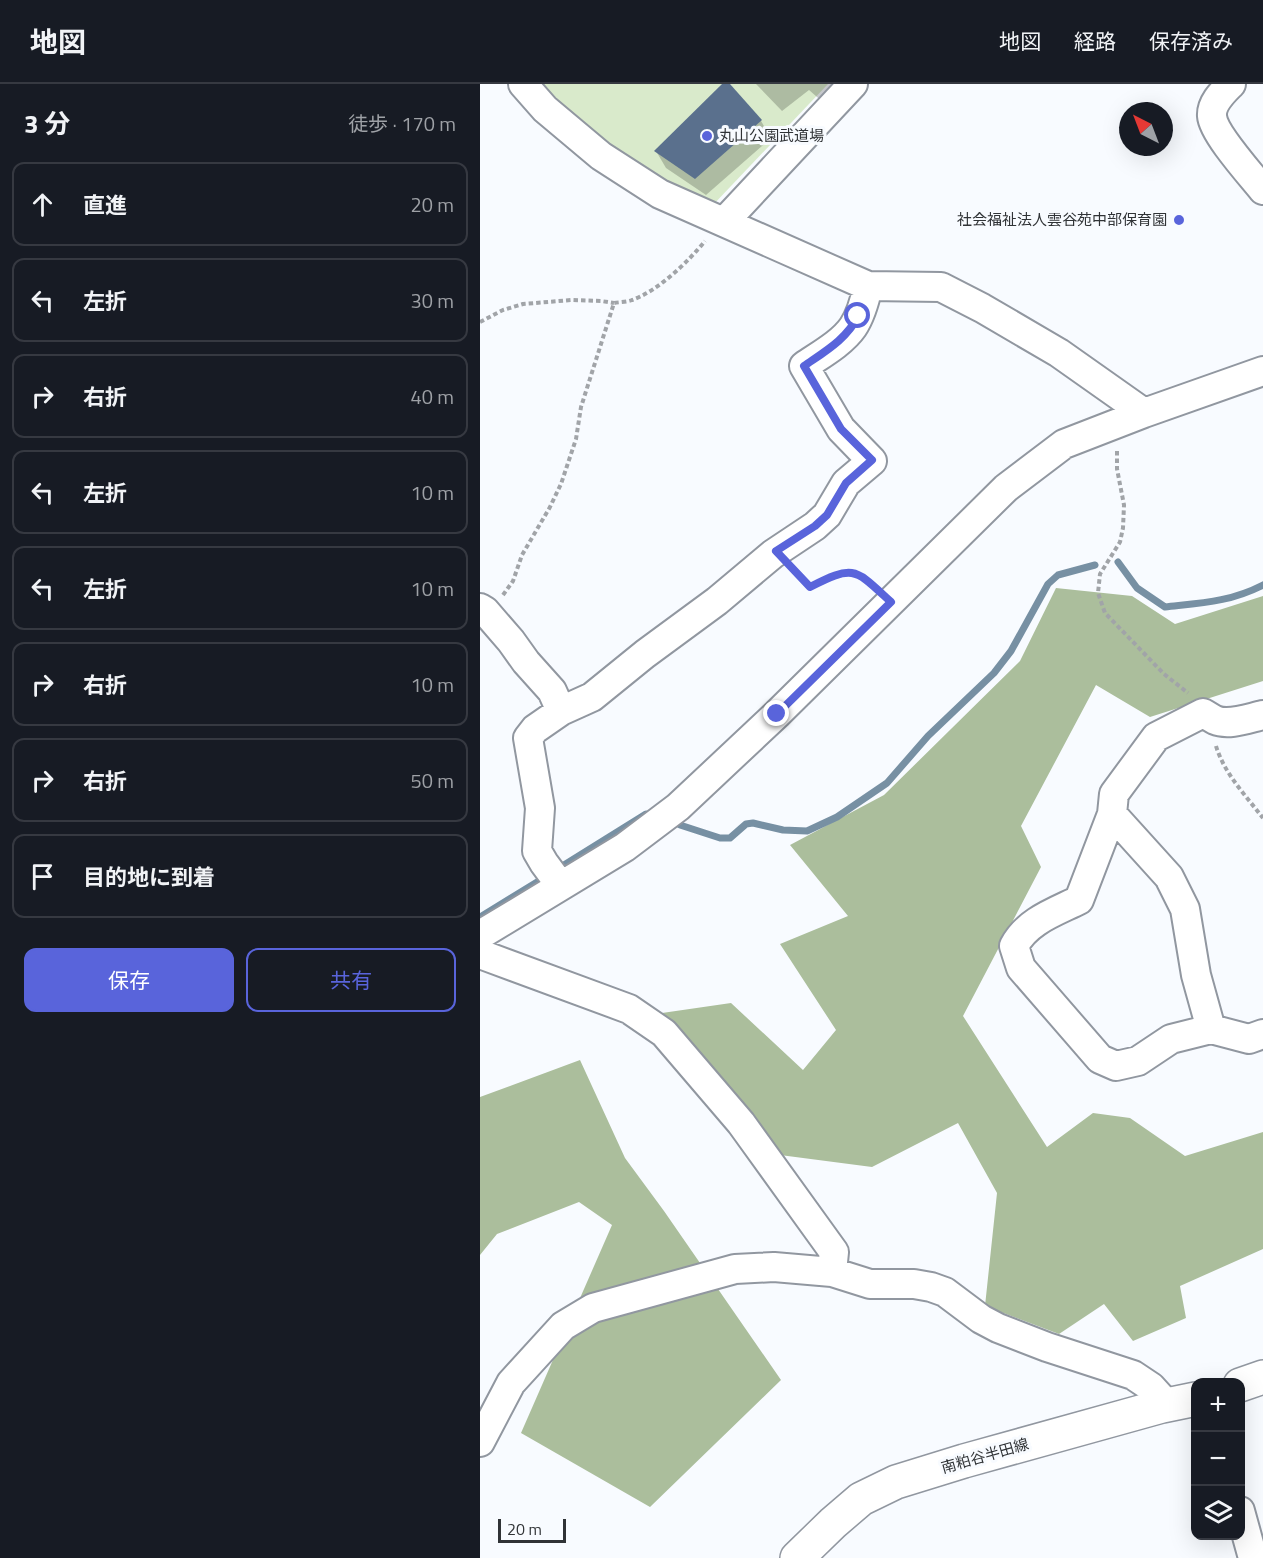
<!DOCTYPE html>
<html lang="ja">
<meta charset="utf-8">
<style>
:root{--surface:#171b24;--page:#242831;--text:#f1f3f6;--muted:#9ea1a6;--line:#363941;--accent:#5964db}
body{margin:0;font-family:"Titillium Web","Noto Sans JP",sans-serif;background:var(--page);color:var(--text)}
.controls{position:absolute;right:18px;bottom:18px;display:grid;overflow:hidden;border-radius:12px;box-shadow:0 6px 24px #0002}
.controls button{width:54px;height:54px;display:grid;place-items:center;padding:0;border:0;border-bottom:2px solid var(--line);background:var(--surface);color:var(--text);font:30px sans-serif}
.compass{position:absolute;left:639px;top:18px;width:54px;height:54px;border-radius:50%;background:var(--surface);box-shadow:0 6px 24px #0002;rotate:318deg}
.scale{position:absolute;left:18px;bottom:15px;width:68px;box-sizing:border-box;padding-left:6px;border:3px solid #303336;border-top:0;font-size:16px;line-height:21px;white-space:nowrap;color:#303336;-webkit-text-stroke:4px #f8fbff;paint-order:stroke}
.stop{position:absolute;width:18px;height:18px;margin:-14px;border:4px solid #5964db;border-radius:50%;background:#fff}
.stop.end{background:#5964db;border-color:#fff;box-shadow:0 2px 6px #0008}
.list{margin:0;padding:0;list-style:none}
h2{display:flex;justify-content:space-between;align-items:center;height:78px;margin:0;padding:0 24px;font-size:26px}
h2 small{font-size:20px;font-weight:400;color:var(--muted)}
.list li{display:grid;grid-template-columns:39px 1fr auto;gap:18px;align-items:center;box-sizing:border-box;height:84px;margin:0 12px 12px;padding:0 12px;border:2px solid var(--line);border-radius:12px}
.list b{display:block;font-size:22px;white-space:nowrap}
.list em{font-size:20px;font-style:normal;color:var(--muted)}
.actions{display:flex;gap:12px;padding:18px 24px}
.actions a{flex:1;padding:14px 0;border:2px solid var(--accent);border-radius:12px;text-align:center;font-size:21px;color:var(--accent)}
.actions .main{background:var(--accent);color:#fff}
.icon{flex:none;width:33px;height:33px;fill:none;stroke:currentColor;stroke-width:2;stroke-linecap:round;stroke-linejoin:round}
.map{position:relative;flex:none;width:783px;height:1474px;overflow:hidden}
header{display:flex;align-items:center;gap:36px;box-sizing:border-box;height:84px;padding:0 30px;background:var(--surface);border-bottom:2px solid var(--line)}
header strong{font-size:28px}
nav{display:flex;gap:33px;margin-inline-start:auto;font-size:21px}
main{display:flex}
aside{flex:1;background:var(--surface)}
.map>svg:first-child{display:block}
</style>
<header>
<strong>地図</strong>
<nav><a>地図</a><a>経路</a><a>保存済み</a></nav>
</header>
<main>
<aside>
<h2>3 分<small>徒歩 · 170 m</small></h2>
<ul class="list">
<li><svg class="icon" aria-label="ahead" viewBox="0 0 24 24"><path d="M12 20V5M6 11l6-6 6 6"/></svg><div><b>直進</b></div><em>20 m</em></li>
<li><svg class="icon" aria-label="left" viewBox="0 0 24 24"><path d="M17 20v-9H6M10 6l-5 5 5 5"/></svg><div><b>左折</b></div><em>30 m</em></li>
<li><svg class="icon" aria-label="right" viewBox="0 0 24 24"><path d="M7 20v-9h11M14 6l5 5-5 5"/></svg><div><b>右折</b></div><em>40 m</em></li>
<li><svg class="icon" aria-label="left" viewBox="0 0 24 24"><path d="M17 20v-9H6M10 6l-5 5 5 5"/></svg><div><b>左折</b></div><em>10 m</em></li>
<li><svg class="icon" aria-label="left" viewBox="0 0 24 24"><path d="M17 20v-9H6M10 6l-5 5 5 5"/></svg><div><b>左折</b></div><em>10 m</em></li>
<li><svg class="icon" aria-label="right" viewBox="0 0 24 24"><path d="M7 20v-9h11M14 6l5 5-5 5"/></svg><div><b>右折</b></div><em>10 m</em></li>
<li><svg class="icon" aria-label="right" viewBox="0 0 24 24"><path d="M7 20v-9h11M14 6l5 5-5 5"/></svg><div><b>右折</b></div><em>50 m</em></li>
<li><svg class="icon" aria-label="arrive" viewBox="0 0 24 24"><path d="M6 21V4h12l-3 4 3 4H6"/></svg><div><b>目的地に到着</b></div></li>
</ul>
<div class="actions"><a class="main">保存</a><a>共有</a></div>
</aside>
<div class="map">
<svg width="783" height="1474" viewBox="0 0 783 1474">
<rect width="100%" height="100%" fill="#f8fbff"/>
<path fill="#d9eacb" d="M54,0H348L233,121L184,100L124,61Z"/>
<path fill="#abbe9c" d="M576,504L652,512L695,540L783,512V597L670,633L616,601L541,742L561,783L483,932L567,1063L613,1029L650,1034L705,1072L783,1048V1165L700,1202L706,1234L653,1257L624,1220L579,1250L505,1222L517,1109L478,1039L392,1083L300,1071L182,929L251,919L323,986L356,946L300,860L368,832L310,761L404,711L540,577Z
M100,976L145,1074L184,1127L301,1296L170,1423L41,1349L132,1141L99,1118L17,1150L0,1171V1013Z"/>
<path fill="#0003" d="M244,0H248L281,37L291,54L226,111L186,84L176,67Z
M276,0H365L345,20L329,6L302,27Z"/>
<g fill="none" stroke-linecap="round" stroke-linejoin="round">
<path stroke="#7790a3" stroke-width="7" d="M638,478L657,504L685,523C721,519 750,518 783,501
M200,741L240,754H250L266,740L273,739L303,746L327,747L357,733L407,699L448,652L514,589L531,567L568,500L578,491L615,481
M76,786L166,730L169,731
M0,833L67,792"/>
</g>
<path fill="#5a708d" d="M242,0H250L282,36L215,95L174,67Z"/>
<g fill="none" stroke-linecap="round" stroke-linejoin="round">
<g stroke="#9197a0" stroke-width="32">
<path id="minor" d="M43,0L65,25L121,72L180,110L388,202L461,203L502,224L579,269L664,329
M751,0C743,8 731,19 732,32C733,49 771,91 783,106
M244,138L373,0
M0,524L5,527L31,557L46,578L72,607L81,627
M783,631C769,634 749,642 735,636C731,634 727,631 723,629L676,653L634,710L632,730L689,793L705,825L716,891L731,945L769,955L783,950
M632,730L599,816C575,828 547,837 534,862L541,884L620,975L636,982L658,977L691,955L731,945
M81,802L64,779L57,767L60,724L48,654L55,645L81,627L112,613L165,570L237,517L293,470L335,442L347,431L366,399L392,377L361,345L324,282C340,271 362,259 373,243C381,231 385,216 388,202
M0,851L145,763L198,723L297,630L526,404L584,360L664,329L783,287
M0,870L149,925L184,949L261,1039L354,1168L352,1188
M0,1358L31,1299L83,1242L113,1224L255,1185L294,1183L352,1188L390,1200H434L451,1203L465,1208L501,1235L518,1244L567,1263L653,1291L671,1303L681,1314L682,1322
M760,1427L773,1474"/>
</g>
<g stroke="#9197a0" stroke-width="36">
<path id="major" d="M760,1301L783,1293
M317,1474L353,1439L381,1415L416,1398L484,1377L682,1322L716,1315"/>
</g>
<path stroke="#a1a4a8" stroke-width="4" stroke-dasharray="4.5 3" stroke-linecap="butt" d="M0,238L23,226L43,220L91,216L121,217L134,219
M637,367V385L644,421L643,444L640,458L620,490L618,509L625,529L684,590L708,609
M313,485L330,503C354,490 369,479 393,501
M23,511L33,497L42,471L70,423L81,400L96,355L101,323L134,219C140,218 147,218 152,216C178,207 208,178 225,157
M736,662C744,689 766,712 783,734"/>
<use href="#minor" stroke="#fff" stroke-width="28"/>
<use href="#major" stroke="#fff" stroke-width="33"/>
</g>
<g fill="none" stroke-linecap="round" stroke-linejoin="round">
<path stroke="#5964db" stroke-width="8" d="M297,630L411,518C375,485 375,480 330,503L296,467L335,442L347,431L366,399L392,376L361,345L324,282C344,268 367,255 378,232"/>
</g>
<g fill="#5964db" stroke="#f8fbff" stroke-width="2">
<circle cx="227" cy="52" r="6"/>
<circle cx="699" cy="136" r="6"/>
</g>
<g text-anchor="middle" stroke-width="6" stroke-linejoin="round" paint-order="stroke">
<g font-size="15" fill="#303336" stroke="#f8fbff" text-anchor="start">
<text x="239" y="57">丸山公園武道場</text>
<text x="687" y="141" text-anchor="end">社会福祉法人雲谷苑中部保育園</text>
</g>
<g font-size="15" fill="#303336" stroke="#f8fbff">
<text transform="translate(505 1372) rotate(-16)" y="5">南粕谷半田線</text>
</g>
</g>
</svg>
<div class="controls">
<button>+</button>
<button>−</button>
<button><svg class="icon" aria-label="layers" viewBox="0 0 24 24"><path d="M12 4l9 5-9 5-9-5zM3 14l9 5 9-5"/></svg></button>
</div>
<svg class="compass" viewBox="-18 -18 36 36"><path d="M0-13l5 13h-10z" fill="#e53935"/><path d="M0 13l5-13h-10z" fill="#9ea1a6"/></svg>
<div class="scale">20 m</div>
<div class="stop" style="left:378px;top:232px"></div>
<div class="stop end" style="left:297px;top:630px"></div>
</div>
</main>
